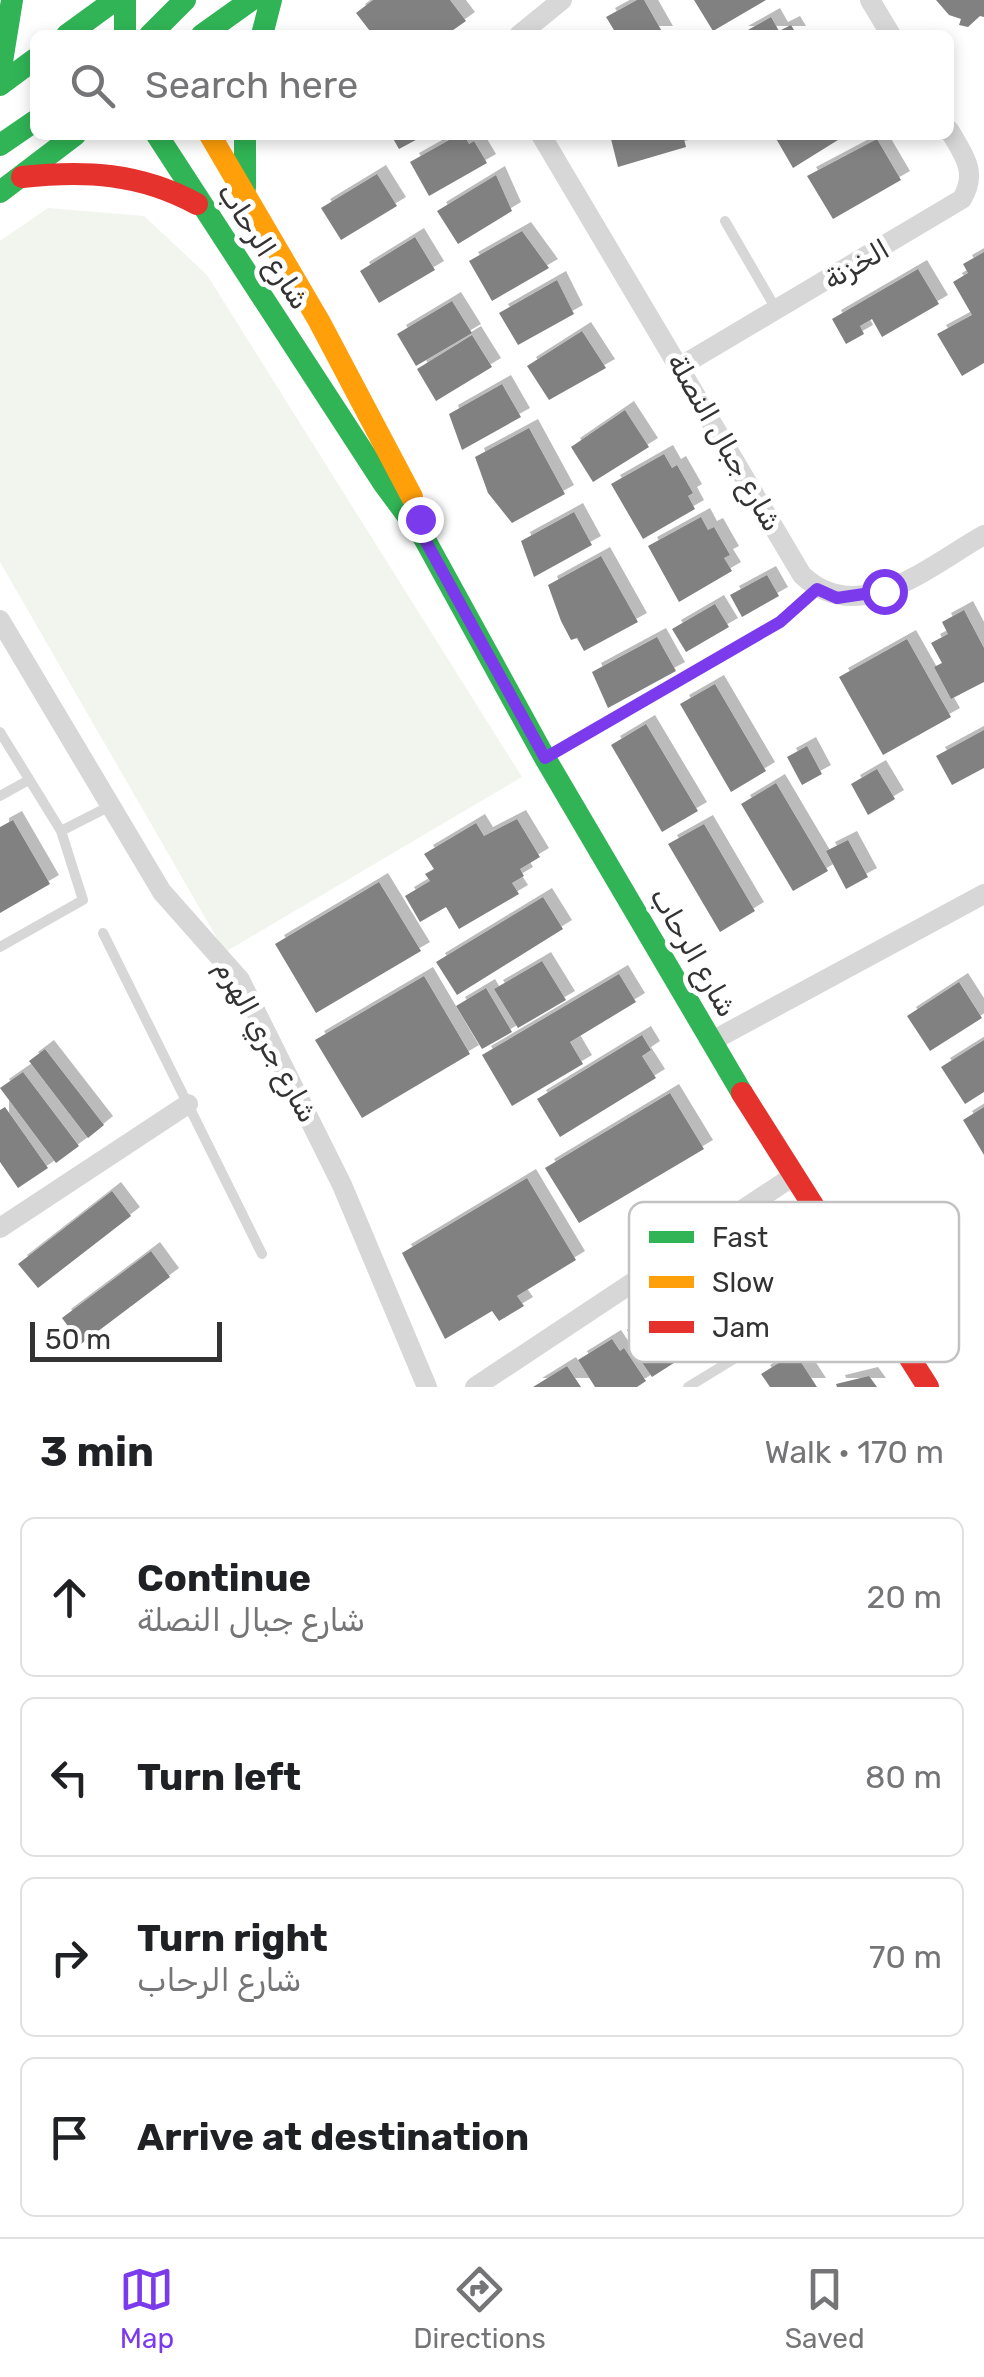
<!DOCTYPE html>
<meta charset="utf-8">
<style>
:root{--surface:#fff;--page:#f2f2f2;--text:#202124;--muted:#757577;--line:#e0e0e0;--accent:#7c3aed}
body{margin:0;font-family:Rubik,"Noto Naskh Arabic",sans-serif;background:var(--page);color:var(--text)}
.scale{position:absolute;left:30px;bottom:25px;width:192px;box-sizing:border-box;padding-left:10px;border:5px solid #333;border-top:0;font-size:28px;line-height:35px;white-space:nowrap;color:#333;-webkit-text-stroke:8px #fff;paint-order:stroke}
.stop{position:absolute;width:30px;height:30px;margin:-22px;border:8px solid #7c3aed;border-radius:50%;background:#fff}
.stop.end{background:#7c3aed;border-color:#fff;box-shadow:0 2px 10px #0008}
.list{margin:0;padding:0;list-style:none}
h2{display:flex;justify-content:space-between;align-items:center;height:130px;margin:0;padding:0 40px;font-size:42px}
h2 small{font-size:32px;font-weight:400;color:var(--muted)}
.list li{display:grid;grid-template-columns:65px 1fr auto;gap:30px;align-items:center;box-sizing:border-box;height:160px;margin:0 20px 20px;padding:0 20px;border:2px solid var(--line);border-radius:15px}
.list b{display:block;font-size:38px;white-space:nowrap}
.list p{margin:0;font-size:32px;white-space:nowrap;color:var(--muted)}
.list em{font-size:32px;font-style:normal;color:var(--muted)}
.icon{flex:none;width:55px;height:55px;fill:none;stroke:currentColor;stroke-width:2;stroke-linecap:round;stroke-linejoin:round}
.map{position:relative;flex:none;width:984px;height:1387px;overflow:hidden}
.search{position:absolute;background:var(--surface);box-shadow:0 5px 15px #0003;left:30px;right:30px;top:30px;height:110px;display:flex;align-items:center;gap:25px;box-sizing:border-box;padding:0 35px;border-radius:15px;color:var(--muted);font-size:38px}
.sheet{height:850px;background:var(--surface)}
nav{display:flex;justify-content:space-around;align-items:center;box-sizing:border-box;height:140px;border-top:2px solid var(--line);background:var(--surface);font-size:28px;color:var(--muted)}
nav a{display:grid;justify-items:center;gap:5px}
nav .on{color:var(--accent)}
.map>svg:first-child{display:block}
</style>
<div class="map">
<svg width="984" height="1387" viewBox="0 0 984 1387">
<defs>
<filter id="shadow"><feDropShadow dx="9" dy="-9" stdDeviation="0" flood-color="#0004"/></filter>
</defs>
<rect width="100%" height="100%" fill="#fff"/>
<path fill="#f1f5ed" d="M48,208L144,216L207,275L522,777L225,952L0,562V241Z"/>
<path fill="#818181" filter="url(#shadow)" d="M373,0H450L466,21L446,35H373L356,13Z
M637,0H644L664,35H617L606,17Z
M694,0H766L713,31Z
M936,0H984V17L980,16L968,27L959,25L961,19L949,15Z
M771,17L779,31L791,25L797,35H739Z
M391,135H425L399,149Z
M458,135H464L469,144L474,141L487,163L429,196L410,162Z
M610,135H683L686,147L618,167Z
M774,135H846L793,168Z
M877,139L901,180L833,219L807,176Z
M377,174L397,206L341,240L321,208Z
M496,175L512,211L458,244L437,211Z
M522,231L549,268L492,301L469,261Z
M415,237L435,270L379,303L360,271Z
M984,252V363L962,376L937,334L972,315L953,282L968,273L963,264Z
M918,269L939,304L882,337L872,319L860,326L864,334L846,344L832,319Z
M557,280L574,314L518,345L499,313Z
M452,301L472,333L416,366L397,334Z
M582,331L606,368L549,400L527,366Z
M472,335L492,367L436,401L417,369Z
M502,384L521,417L462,450L449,414Z
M625,410L649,447L593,482L571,447Z
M529,428L565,494L512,523L488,493L475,457Z
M664,454L672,468L677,465L693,493L688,496L695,509L643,539L611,484Z
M574,512L592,545L534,577L521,541Z
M701,517L708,530L714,527L730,555L724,558L732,571L679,602L648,546Z
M601,556L638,622L584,651L577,638L571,640L561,621L548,585Z
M767,575L779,596L742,617L730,595Z
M715,604L729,627L686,652L672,629Z
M964,610L984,648V682L951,699L934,667L942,663L931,643L948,634L942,622Z
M657,637L676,671L608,708L592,672Z
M907,639L951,717L883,755L839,677Z
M715,684L766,771L731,792L680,704Z
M646,724L698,811L662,832L611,745Z
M984,730V768L952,785L936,756Z
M807,746L822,774L802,785L787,757Z
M877,769L895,799L868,815L851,784Z
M776,783L828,871L793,891L741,804Z
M517,819L540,857L520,869L524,876L512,883L519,894L459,929L446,907L420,922L405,896L430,881L425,874L434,869L424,854L476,823L484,836Z
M13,820L50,884L0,913V827Z
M704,824L755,911L720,932L668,844Z
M848,840L868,877L846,889L826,851Z
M379,882L421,951L316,1013L275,944Z
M543,897L563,929L457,995L436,962Z
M542,961L566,1000L518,1028L494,989Z
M619,974L636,1002L570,1042L583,1064L512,1106L482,1055Z
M424,976L470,1054L362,1118L315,1040Z
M959,982L982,1018L930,1051L907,1016Z
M486,988L512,1032L482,1049L456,1006Z
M642,1035L651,1050L642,1056L656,1078L560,1137L537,1099Z
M984,1040V1092L965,1104L941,1067Z
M45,1049L104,1125L88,1138L29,1061Z
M23,1072L79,1146L56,1163L0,1088Z
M670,1093L704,1149L579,1223L545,1168Z
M5,1107L48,1168L18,1188L0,1162V1110Z
M984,1107V1155L963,1120Z
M527,1178L576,1260L517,1296L524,1306L499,1321L492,1311L445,1339L402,1253Z
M112,1191L131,1216L38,1288L18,1264Z
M151,1251L170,1277L81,1344L62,1318Z
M661,1307L691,1352L652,1377L630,1345L635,1341L627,1330Z
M612,1339L620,1351L624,1348L646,1381L637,1387H595L578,1360Z
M795,1353L817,1387H770L761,1374Z
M567,1366L581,1387H533Z
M869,1376L877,1387H837L836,1384Z"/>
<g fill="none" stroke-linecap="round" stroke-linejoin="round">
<path stroke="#d7d7d7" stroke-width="10" d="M725,221L776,309
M0,732L61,831L83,900L0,947
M546,757L780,622L817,589
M0,796L27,781
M61,831L112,805
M103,933L262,1254
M688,1387L858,1283"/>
<path stroke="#d7d7d7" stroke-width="20" d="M870,0L891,35
M519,35L562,0
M541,135L802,575C859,629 929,566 984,535
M681,366L962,199C978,172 964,155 949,130
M0,620L162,892L240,980L342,1185L427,1387
M712,1041L984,894
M0,1228L188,1104
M475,1387L792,1177"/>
<path stroke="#30b455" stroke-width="22" d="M125,0V35
M67,35L115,0
M150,35L185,0
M202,35L251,0
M262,35L271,0
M0,74L12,0
M0,85L35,59
M157,135L384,484L424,538L545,758L742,1093
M245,135V188
M0,145L35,121
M0,192L75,135"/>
<path stroke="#ff9f0a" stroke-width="22" d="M210,135L319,321L412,497"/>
<path stroke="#e5322d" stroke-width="22" d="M22,177C85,170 140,173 197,204
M742,1093L928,1387"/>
</g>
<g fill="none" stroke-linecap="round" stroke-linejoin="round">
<path stroke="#7c3aed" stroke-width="12" d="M420,519L424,538L545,758L780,622L817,589L837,598L884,591"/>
</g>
<g text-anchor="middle" stroke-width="10" stroke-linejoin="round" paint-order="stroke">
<g font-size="28" fill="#333" stroke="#fff">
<text transform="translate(264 246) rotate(57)" y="10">شارع الرحاب</text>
<text transform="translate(856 264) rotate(-30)" y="10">الخزنة</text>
<text transform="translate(725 442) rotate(60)" y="10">شارع جبال النصلة</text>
<text transform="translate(694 952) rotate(60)" y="10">شارع الرحاب</text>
<text transform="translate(267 1041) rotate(61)" y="10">شارع جري الهرم</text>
</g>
</g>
<rect x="629" y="1202" width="330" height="160" rx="15" fill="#fff" stroke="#c2c2c2" stroke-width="2.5"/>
<rect x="649" y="1231" width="45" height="12" fill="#30b455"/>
<rect x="649" y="1276" width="45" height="12" fill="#ff9f0a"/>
<rect x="649" y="1321" width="45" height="12" fill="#e5322d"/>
<g font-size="28" fill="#333">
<text x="712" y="1247">Fast</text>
<text x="712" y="1292">Slow</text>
<text x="712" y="1337">Jam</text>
</g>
</svg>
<div class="scale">50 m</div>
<div class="stop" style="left:884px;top:591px"></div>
<div class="stop end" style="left:420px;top:519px"></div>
<div class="search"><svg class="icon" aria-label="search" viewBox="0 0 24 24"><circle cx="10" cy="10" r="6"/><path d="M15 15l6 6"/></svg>Search here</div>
</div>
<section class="sheet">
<h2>3 min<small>Walk · 170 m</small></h2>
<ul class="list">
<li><svg class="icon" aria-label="ahead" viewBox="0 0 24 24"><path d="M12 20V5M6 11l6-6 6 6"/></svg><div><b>Continue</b><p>شارع جبال النصلة</p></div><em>20 m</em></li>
<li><svg class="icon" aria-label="left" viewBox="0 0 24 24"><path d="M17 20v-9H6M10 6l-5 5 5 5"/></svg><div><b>Turn left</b></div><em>80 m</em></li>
<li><svg class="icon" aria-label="right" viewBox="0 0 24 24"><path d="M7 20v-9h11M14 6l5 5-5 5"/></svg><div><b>Turn right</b><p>شارع الرحاب</p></div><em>70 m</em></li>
<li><svg class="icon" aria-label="arrive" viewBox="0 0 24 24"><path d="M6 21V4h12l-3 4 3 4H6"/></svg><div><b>Arrive at destination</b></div></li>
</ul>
</section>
<nav>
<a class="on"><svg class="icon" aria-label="map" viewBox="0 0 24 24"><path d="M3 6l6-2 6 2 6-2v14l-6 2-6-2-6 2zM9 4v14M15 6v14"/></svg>Map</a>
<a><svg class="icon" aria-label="directions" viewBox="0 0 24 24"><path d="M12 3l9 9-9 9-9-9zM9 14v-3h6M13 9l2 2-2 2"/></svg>Directions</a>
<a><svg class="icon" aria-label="saved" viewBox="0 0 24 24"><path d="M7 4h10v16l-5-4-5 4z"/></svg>Saved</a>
</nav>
